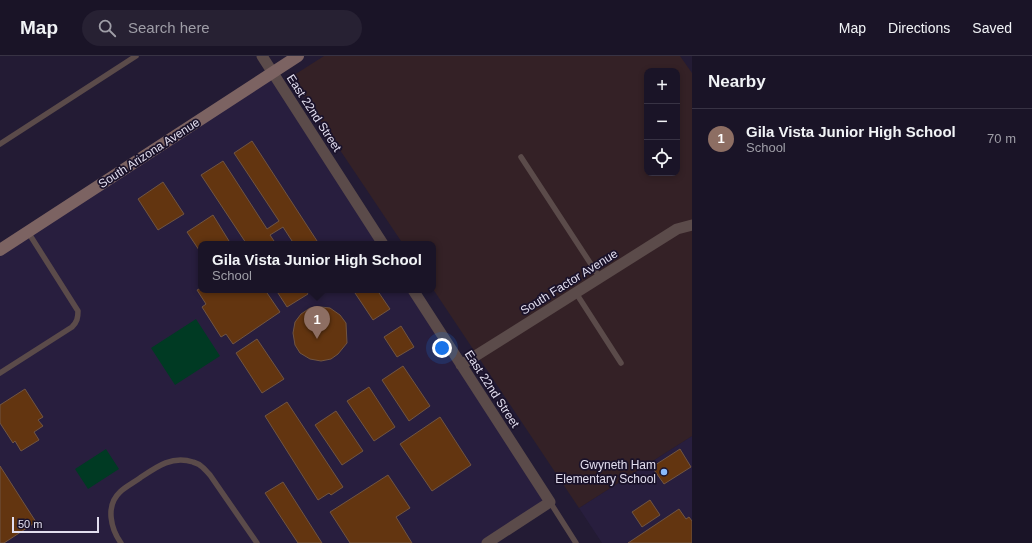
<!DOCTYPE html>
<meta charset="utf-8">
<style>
:root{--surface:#1a1427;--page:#272133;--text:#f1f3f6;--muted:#9f9ea7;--line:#383344;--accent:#d93025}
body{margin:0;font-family:Arial,sans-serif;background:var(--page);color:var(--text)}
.controls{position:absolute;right:12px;top:12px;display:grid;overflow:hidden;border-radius:8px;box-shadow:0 2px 6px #0003}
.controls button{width:36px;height:36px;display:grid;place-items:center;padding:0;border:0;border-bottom:1px solid var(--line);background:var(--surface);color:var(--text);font:20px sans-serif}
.scale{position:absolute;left:12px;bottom:10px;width:87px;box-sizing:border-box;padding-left:4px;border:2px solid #e2deef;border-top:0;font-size:11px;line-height:14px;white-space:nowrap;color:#e2deef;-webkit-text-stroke:3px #1a122a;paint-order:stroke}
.you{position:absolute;left:442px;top:292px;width:14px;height:14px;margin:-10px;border:3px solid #fff;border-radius:50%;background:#1a73e8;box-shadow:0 0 0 6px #1a73e833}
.badge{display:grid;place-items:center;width:26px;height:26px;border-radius:50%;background:var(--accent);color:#fff;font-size:13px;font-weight:700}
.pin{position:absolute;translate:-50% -33px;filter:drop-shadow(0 1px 2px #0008)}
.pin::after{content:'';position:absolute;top:21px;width:14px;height:12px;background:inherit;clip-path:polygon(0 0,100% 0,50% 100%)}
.popup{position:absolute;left:198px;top:185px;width:238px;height:52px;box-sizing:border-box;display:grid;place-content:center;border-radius:8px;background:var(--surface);filter:drop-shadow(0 1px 3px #0005);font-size:13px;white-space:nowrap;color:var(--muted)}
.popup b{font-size:15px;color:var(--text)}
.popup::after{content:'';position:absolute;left:50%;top:100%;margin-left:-8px;border:8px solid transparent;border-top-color:var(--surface)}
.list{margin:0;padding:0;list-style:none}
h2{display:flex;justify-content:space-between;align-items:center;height:52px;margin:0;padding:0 16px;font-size:17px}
h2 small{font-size:13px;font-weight:400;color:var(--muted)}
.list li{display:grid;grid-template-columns:26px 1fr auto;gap:12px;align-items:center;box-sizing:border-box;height:60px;padding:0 16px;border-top:1px solid var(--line)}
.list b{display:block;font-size:15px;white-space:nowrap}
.list p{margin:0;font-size:13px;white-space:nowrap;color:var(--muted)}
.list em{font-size:13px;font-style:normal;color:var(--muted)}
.icon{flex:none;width:22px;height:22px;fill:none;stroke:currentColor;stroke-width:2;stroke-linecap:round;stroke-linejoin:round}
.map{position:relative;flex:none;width:692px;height:487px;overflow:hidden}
header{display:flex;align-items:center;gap:24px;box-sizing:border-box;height:56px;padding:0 20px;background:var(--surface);border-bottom:1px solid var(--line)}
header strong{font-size:19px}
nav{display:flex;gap:22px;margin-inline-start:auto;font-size:14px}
.search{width:280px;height:36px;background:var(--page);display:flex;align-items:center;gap:10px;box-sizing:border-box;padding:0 14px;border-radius:22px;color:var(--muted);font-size:15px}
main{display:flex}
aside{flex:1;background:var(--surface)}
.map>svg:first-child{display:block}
</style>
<header>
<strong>Map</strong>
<div class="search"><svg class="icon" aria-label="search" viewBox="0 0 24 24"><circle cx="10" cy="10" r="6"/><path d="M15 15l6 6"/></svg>Search here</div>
<nav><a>Map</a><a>Directions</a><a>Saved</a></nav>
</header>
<main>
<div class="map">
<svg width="692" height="487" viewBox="0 0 692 487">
<rect width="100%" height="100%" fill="#231b34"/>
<path fill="#281e3e" d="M273,16L383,188H201V234H413L550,446L487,487H0V195Z
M692,380V487H602L579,452Z"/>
<path fill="#342126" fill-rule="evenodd" d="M324,0H680L692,17V380L579,452L433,233V188H403L291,21ZM647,15H677V117H647Z"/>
<path fill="#003a23" d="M196,263L220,300L175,329L151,292Z
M106,393L119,413L88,433L75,413Z"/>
<path fill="#633510" stroke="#715542" d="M252,85L319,188H294L283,171L270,179L276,188H245L246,187L201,119L223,105L267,173L279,165L234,97Z
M163,126L184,158L158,174L138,143Z
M213,159L229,185L224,188H201V197L187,176Z
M201,232V234H265L280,256L233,288L226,278L221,281L202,251L206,248L197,234Z
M276,234H305L308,238L287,251Z
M353,234H377L390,253L373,264Z
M321,251L330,252L340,259L346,267L347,287L338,298L331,303L321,305L310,303L300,297L295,289L293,277L295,266L301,258L310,252Z
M401,270L414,291L397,301L384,281Z
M257,283L284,323L262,337L236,297Z
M403,310L430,350L409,365L382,324Z
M369,331L395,371L374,385L347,345Z
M25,333L43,361L38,364L43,370L34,376L39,384L21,395L15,385L13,387L0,367V349Z
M287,346L343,431L331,439L329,437L318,444L265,360Z
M336,355L363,395L342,409L315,369Z
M440,361L471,409L432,435L400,388Z
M680,393L691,411L664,428L652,411Z
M0,410L36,466L4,487H0Z
M388,419L410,452L396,461L412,487H350L330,456Z
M283,426L322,487H298L265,437Z
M650,444L660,459L642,471L632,456Z
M679,453L686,463L689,461L692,465V487H628Z"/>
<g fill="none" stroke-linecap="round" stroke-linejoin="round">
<path stroke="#5b4b4a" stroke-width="5.5" d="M0,88L136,0
M521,101L600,222
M576,237L621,307
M0,317L72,271C77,266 78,262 78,255L28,176
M550,446L576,487
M121,487C111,473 105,450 120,436C125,431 133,427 140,422C156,411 172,399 193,406C195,407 199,408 201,410C204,412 207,416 210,419L257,487"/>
<path stroke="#5b4b4a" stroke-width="11" d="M262,0L383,188
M413,234L550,446L487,487
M461,309L677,173L692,169"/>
<path stroke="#7c6362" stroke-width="12" d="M0,194L298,0"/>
</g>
<circle fill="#89bafc" stroke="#1a122a" stroke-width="1.5" cx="664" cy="416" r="4"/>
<g text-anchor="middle" stroke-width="3.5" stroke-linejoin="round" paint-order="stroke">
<g font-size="12" fill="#e2deef" stroke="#1a122a">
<text transform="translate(314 57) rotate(57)" y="4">East 22nd Street</text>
<text transform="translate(149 97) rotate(-33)" y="4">South Arizona Avenue</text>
<text transform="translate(569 226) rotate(-32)" y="4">South Factor Avenue</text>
<text transform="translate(492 333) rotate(57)" y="4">East 22nd Street</text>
</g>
<g font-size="12" fill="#e2deef" stroke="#1a122a" text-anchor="end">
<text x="656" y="413">Gwyneth Ham<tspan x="656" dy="14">Elementary School</tspan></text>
</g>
</g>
</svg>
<div class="controls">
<button>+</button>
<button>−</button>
<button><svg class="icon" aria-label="locate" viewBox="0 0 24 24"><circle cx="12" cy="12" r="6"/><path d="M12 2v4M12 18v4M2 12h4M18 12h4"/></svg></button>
</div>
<div class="scale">50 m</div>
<div class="you"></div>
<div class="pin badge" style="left:317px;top:283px;background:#8d6e63">1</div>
<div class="popup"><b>Gila Vista Junior High School</b>School</div>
</div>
<aside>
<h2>Nearby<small></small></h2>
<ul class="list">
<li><span class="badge" style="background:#8d6e63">1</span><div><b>Gila Vista Junior High School</b><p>School</p></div><em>70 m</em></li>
</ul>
</aside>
</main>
